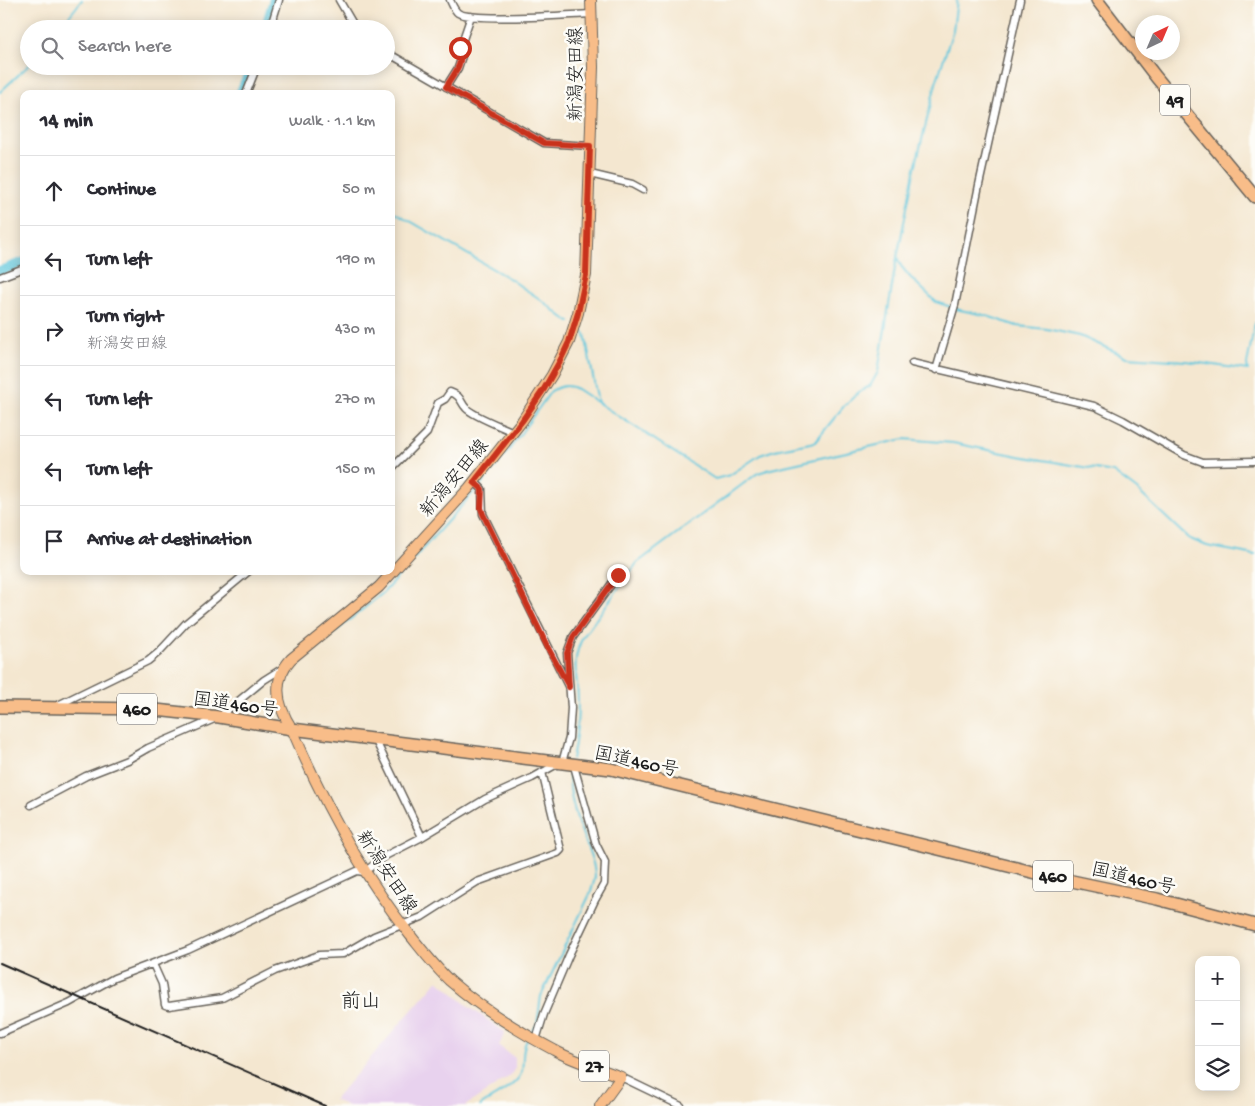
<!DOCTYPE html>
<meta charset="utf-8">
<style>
:root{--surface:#fff;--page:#f7f7f7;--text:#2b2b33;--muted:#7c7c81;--line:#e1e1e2}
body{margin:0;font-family:"Gochi Hand","Klee One",sans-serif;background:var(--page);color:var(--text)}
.controls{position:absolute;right:15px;bottom:15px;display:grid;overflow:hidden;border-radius:10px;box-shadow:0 2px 12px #0003}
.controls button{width:45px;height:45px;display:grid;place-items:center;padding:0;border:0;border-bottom:1px solid var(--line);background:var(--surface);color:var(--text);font:25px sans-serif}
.compass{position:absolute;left:1135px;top:15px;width:45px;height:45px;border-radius:50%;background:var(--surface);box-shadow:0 2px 12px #0003;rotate:44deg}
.stop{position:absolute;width:15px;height:15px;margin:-11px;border:4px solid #c8321e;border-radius:50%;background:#fff}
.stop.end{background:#c8321e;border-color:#fff;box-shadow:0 1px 5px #0008}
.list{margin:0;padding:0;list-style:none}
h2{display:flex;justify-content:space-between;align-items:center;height:65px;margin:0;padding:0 20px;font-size:21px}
h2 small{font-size:16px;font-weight:400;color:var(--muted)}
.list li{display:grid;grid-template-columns:32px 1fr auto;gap:15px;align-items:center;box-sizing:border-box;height:70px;padding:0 20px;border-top:1px solid var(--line)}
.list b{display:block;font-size:19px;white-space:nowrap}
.list p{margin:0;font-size:16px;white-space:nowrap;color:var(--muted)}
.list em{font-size:16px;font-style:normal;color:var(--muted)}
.icon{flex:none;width:28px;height:28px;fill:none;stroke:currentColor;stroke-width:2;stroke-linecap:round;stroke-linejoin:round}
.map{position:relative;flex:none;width:1255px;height:1106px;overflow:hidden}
.search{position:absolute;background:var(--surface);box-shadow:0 2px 12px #0003;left:20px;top:20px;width:375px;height:55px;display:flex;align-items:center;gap:12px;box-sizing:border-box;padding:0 18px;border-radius:28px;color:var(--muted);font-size:19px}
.panel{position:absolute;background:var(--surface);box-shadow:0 2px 12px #0003;left:20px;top:90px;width:375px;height:485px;border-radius:10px}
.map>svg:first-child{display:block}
</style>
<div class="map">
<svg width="1255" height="1106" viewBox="0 0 1255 1106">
<rect width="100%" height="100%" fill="#fdfcf7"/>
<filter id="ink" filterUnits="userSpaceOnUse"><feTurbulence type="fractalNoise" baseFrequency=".02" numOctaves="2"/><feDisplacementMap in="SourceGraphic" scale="10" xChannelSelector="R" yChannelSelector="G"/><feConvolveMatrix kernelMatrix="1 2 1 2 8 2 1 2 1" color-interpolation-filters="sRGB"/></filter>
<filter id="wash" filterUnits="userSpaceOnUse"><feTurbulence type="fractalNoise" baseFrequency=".0096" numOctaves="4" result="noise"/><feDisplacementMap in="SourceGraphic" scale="20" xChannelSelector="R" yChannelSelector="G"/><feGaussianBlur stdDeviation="1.12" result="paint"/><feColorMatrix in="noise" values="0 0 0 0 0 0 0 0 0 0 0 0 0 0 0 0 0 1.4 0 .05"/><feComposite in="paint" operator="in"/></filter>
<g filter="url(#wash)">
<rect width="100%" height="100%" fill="#f4e7d0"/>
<path fill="#e8d2ee" d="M438,980L469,1007L505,1032L499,1046L515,1058V1068L510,1076L465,1106H348L334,1100Z"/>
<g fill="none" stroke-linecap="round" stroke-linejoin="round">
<path stroke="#60c7dd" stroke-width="2" d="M59,29L82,0
M0,92L29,65
M391,210L512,280C522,288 532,293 541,300C551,307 559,316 570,322
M897,257L901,266L910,277L936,302L960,310L984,315L1017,326L1047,329L1080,336L1127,357L1186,361L1248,370L1247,364L1255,323
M579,327L585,334L598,403
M295,664L383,593L483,482L509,450L551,391C560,386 567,384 577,389L715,479L730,475L760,455L775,450L815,442L844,406L859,392L870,386L878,372L895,268L914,172L936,83L953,30L957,0
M262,692L266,687
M572,759C576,741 578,720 578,701C578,676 570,662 583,637L637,563L743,484L758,473L771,469L904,439L953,443L1019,456L1113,472L1137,490L1188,538L1207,546L1255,555
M531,1034L537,1024L541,996L590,894C592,888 595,881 595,875C595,864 589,852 585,841C577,819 567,793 570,769
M480,1106C491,1098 519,1085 522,1071C524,1061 521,1050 527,1040"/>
<path stroke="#60c7dd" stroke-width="10" d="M265,29L274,0
M240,94L252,66
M0,271L24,262"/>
</g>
</g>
<g filter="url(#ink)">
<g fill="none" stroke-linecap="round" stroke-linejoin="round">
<g stroke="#68635b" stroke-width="9">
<path id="street" d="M339,0L356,29
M450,0C452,4 454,10 458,13C473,22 569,15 592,14
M270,29L279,0
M386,52L544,143L590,146
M446,87L458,68L462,56L460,48L471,16
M246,94L257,66
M590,174L632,184L643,190
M0,277L24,268
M912,363L1094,406L1123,420L1184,455L1203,462L1255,461
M936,370L955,305L979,185L1020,0
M391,469L427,433L438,403L445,399L450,392C462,396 460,402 466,408C473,416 503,427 513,432
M475,482L482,489L483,514L568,686
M58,705L148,661L159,652L186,623L249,571
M375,739L422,837
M31,805L86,776L127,760L148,748L219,717L264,680L283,668
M153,964L162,984L165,1005L169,1006L222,998L275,971L319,955L343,954L374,936L422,917L477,882L558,853L561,850L542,772
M0,1033L69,1003L114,978L188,950L357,871L364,872L387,855L422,837L485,799L532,778L559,763L563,759L569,738L571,708L567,653L573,637L618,575
M536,1040L544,1014L569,955L595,900L604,884L605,862L596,844L574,766
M621,1077L681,1106"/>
</g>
<g stroke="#68635b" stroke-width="12">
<path id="primary" d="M591,0L593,67L586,275L578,313L569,342L552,375L522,421L469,488L379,587L291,659C271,681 277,706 292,729C323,802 361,873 410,935C423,951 435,967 450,981C481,1008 518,1031 554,1050C575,1062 599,1068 621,1077L600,1106"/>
</g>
<g stroke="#68635b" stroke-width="14">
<path id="highway" d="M1097,0L1156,77L1255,197
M0,707L147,709L219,717L292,729L611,769L1053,877L1157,899L1255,925"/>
</g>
<use href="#street" stroke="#fff" stroke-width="6"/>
<use href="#primary" stroke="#f8bd89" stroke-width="10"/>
<use href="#highway" stroke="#f8bd89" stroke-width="11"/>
<path stroke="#1c1c1c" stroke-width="2" d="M0,963L325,1106"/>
</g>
</g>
<g fill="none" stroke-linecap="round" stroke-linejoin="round" filter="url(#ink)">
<path stroke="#c8321e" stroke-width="6" d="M460,48C464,63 454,74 446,87L544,143L590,146L586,275L578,313L569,342L561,359L544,389L522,421L474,482L482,489L481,508L483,514L549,650L569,687L567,653L573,637L618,575"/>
</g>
<g text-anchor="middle" stroke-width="5" stroke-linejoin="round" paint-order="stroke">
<g fill="#fdfcf7" stroke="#605f5e" stroke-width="1">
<rect x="1160" y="84.5" width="30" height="31" rx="4"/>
<rect x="117" y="693.5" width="40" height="31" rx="4"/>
<rect x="1033" y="860.5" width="40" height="31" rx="4"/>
<rect x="579" y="1050.5" width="30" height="31" rx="4"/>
</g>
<g font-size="18" font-weight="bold" fill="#1c1c1c">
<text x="1175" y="106">49</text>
<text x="137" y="715">460</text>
<text x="1053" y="882">460</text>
<text x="594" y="1072">27</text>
</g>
<g font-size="19" fill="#1c1c1c" stroke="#fdfcf7">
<text transform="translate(574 74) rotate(-90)" y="7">新潟安田線</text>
<text transform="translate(453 477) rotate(-50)" y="7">新潟安田線</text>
<text transform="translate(236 703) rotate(8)" y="7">国道460号</text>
<text transform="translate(637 760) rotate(12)" y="7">国道460号</text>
<text transform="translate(388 871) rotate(57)" y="7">新潟安田線</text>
<text transform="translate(1134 877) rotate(13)" y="7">国道460号</text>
</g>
<g font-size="20" fill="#1c1c1c" stroke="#fdfcf7">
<text x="361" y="1007">前山</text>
</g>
</g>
</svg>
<div class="controls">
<button>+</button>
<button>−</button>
<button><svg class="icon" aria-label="layers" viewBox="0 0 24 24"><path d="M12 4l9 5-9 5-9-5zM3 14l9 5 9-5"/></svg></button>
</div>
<svg class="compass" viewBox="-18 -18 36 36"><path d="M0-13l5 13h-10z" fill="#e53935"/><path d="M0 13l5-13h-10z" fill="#7c7c81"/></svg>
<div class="stop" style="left:460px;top:48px"></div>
<div class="stop end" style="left:618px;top:575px"></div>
<div class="search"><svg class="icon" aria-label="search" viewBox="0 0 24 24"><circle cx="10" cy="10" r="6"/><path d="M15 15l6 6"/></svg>Search here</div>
<section class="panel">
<h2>14 min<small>Walk · 1.1 km</small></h2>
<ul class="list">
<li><svg class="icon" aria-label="ahead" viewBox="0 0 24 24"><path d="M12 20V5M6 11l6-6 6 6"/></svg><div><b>Continue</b></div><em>50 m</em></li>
<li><svg class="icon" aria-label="left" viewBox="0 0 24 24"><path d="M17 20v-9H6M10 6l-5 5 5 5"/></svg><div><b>Turn left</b></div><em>190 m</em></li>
<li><svg class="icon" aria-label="right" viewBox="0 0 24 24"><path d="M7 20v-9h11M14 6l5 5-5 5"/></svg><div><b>Turn right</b><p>新潟安田線</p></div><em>430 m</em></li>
<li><svg class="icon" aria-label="left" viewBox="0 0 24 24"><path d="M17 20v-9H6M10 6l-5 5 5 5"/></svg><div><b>Turn left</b></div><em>270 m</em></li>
<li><svg class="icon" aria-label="left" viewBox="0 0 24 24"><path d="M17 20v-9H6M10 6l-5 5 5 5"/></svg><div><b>Turn left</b></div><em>150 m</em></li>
<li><svg class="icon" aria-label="arrive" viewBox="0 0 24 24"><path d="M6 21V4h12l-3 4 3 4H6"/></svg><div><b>Arrive at destination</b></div></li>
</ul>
</section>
</div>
